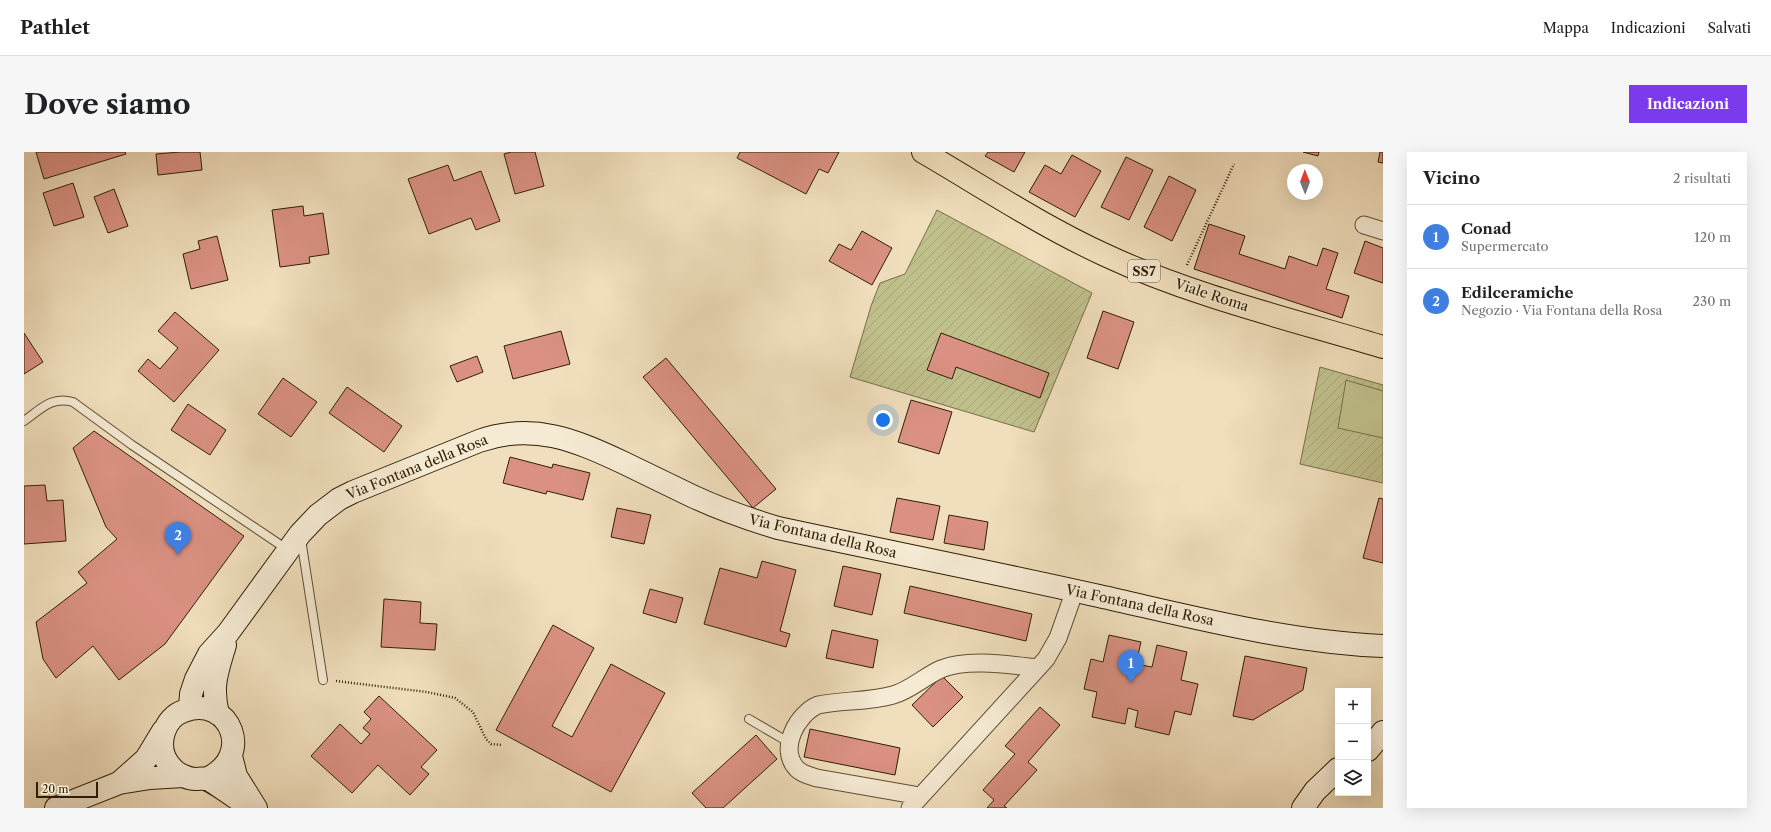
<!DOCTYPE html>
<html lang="it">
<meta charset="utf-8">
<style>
:root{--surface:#fff;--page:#f6f6f6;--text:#202124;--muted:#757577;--line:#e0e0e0;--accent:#7c3aed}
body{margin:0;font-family:"Libre Caslon Text",serif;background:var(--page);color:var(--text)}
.controls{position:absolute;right:12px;bottom:12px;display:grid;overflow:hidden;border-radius:0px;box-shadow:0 4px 16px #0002}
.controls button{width:36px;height:36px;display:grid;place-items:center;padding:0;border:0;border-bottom:1px solid var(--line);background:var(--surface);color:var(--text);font:20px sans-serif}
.compass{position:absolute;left:1263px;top:12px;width:36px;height:36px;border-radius:50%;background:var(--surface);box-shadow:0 4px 16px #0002;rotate:359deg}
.scale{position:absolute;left:12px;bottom:10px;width:62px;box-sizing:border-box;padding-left:4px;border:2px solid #301f05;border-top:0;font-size:11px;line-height:14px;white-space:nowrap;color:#301f05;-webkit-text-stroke:3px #f5ead3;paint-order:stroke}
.you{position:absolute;left:859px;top:268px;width:14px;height:14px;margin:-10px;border:3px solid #fff;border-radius:50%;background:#1a73e8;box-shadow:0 0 0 6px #1a73e833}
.badge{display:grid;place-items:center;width:26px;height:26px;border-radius:50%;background:var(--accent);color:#fff;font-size:13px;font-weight:700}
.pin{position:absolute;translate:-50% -33px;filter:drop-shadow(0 1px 2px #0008)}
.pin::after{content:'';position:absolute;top:21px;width:14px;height:12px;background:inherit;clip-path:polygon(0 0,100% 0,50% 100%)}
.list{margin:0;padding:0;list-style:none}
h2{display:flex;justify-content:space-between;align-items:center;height:52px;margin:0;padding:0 16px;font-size:17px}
h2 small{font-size:13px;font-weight:400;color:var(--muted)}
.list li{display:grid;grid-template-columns:26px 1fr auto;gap:12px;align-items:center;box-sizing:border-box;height:64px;padding:0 16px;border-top:1px solid var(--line)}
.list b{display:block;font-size:15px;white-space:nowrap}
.list p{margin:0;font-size:13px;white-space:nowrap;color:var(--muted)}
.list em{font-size:13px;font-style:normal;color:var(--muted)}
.icon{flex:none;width:22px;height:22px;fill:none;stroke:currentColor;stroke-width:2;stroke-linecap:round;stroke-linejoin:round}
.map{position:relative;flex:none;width:1359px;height:656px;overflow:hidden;border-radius:0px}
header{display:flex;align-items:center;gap:24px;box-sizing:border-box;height:56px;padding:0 20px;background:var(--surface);border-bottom:1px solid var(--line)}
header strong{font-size:19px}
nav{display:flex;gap:22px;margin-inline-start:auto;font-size:14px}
.intro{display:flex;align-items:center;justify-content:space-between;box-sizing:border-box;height:96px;padding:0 24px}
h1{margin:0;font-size:28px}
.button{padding:10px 18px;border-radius:0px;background:var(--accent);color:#fff;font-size:14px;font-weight:700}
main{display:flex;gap:24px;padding:0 24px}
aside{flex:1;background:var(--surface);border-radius:0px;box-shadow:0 4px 16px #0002}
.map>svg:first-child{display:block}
</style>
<header>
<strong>Pathlet</strong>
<nav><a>Mappa</a><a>Indicazioni</a><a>Salvati</a></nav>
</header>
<div class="intro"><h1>Dove siamo</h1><a class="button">Indicazioni</a></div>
<main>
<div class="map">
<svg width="1359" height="656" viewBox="0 0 1359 656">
<defs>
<pattern id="garden-furrows" width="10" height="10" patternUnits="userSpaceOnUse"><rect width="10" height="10" fill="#c0c08c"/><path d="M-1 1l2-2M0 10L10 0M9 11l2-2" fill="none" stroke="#a5a577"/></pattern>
</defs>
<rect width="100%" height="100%" fill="#f0debc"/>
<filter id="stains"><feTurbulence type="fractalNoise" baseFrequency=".005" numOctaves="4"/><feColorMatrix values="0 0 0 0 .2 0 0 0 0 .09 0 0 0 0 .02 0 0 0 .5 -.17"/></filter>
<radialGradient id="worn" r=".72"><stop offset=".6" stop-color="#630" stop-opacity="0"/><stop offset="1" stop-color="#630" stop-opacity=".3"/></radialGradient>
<path fill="url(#garden-furrows)" stroke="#787048" d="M913,58L1068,141L1010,280L826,225L847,154L856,131L881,122Z
M1296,215L1359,233V331L1276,312Z"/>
<path fill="#c0c08c" stroke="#787048" d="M1322,228L1359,239V286L1314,276Z"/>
<path fill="#da9183" stroke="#301f05" d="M12,0H101L102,2L20,27Z
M156,0H176L178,18L134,23L132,2Z
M487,0H511L520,34L491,42L480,2Z
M716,0H815L804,21L795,17L782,42L713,6Z
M964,0H1001L990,20L961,4Z
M1279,0H1295L1294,4Z
M1356,0H1359V11L1354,10Z
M1048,3L1077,19L1051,65L1005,40L1021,13L1037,22Z
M1102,5L1129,18L1105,68L1077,55Z
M424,13L430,29L457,19L476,69L452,78L447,66L405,82L384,27Z
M1145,24L1172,38L1148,89L1120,75Z
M49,31L60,65L30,74L19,41Z
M90,37L104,74L84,81L70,45Z
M279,54L280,64L299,61L305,102L285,105L286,111L256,115L248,58Z
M1185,72L1221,84L1215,102L1261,117L1265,104L1293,114L1299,96L1314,101L1302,137L1325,144L1318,166L1170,117Z
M838,79L868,96L848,133L805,109L815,92L827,98Z
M193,84L204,128L167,137L159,102L176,97L174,89Z
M1341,89L1359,96V131L1330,121Z
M1079,159L1110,170L1094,217L1063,206Z
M151,160L195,198L150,250L114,219L124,207L136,217L154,196L134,179Z
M537,179L546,212L489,227L480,194Z
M0,181L19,210L0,222Z
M917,181L1025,221L1016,246L932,215L928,227L903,218Z
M453,204L459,220L433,230L426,214Z
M642,206L752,337L729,356L619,225Z
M259,226L293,250L267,285L234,262Z
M323,235L378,274L360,300L305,261Z
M887,248L928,260L915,302L874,290Z
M164,252L202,278L186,303L147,278Z
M70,279L220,384L141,492L95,528L69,494L32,526L19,507L12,470L63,431L54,420L93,387L82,375L49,296Z
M486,305L528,316L529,312L566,321L559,348L523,339L522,342L479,331Z
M21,333L23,349L39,348L42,389L0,392V334Z
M873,346L916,354L909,388L866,380Z
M1355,346L1359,347V411L1339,406Z
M593,356L627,363L620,392L587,385Z
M925,363L964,370L960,398L920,391Z
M738,409L772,418L756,479L766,482L762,495L680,472L696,416L733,426Z
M819,414L857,422L848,463L810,454Z
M886,434L1008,462L1002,489L880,461Z
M626,437L659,446L652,471L619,461Z
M360,447L397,450L396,471L413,472L411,498L357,495Z
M529,473L570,496L528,574L548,585L587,512L641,541L587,640L472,578Z
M808,478L854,488L849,516L802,506Z
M1085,483L1117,490L1112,512L1128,515L1133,493L1163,500L1157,528L1174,532L1167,563L1151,559L1145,583L1111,575L1114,559L1104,556L1101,572L1068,565L1073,540L1060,537L1067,507L1079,510Z
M1221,504L1283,516L1279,538L1229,568L1209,564Z
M918,524L939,545L909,575L888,553Z
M355,544L413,598L397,615L405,622L386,643L354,613L328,641L287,604L316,572L337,592L346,582L339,576L347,567L340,560Z
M1016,555L1036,573L1004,610L1013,618L980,654L983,656H963L970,648L959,638L991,602L981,594Z
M786,577L876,596L871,623L780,605Z
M732,583L753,607L699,656H682L668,641Z"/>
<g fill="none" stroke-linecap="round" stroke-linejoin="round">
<g stroke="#604f33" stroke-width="10">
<path id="lane" d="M0,269C17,257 27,244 49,250L108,293L264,398
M277,387L299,528
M725,567L766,591"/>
</g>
<g stroke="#604f33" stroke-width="19">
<path id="street" d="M1340,73L1359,79
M896,644L793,626C786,624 778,622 773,617C754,597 773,562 794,553C818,548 844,550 869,543C885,539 901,524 917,517C944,506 986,513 1014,516
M886,656L1022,507L1034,486L1051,438"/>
</g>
<g stroke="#301f05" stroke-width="24">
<path id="secondary" d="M166,556L167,542L172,527L185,502L204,481L276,382L294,363L315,347L329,340L455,289C509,270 551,288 600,311C623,322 645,333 668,344C696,357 724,367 754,376C861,399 968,420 1075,444C1169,465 1263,490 1359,494
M194,562C187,534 193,520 201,493
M1344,598L1359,580
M207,604L212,624L232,656
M182,627C232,605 206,542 160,559C150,562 143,571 140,580C136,593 138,606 148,616C153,622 164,627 172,627C175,627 178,626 181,627C186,627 219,651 227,656
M95,631L122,607L139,579
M32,656L95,631L126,626L159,624
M1279,656L1291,639L1314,617"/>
</g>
<g stroke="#301f05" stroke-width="24">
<path id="primary" d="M899,0C959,35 1018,74 1081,103C1169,144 1266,167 1359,195"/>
</g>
<path stroke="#301f05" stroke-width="2.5" stroke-dasharray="1 2" stroke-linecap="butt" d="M1163,113L1210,12
M312,529L403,540L431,546L449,560L462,587L467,592L478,593"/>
<use href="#lane" stroke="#f5ead3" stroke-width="8"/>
<use href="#street" stroke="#f5ead3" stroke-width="17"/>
<use href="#secondary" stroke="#f5ead3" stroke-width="22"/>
<use href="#primary" stroke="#f0debc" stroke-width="22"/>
</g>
<g text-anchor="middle" stroke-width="3" stroke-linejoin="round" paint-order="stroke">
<rect fill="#f5ead3" stroke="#6b5c43" stroke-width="1" x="1104" y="108" width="32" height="22" rx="3"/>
<g font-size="13" font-weight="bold" fill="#301f05">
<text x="1120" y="124">SS7</text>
</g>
<g font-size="14" fill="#301f05" stroke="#f5ead3">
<text transform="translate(1188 143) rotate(18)" y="5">Viale Roma</text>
<text transform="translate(393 315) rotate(-22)" y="5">Via Fontana della Rosa</text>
<text transform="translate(799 384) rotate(13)" y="5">Via Fontana della Rosa</text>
<text transform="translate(1116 453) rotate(12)" y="5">Via Fontana della Rosa</text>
</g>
</g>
<rect width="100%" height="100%" filter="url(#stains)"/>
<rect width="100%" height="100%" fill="url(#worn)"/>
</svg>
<div class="controls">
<button>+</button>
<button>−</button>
<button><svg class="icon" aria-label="layers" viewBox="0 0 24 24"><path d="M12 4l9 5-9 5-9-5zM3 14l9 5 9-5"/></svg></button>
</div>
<svg class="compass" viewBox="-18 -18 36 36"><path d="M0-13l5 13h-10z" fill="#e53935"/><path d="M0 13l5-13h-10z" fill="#757577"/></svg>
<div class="scale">20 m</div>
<div class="you"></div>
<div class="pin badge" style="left:1107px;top:531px;background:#3f7fe0">1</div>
<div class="pin badge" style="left:154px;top:403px;background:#3f7fe0">2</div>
</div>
<aside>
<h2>Vicino<small>2 risultati</small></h2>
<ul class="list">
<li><span class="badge" style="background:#3f7fe0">1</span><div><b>Conad</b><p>Supermercato</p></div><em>120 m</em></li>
<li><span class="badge" style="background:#3f7fe0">2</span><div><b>Edilceramiche</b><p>Negozio · Via Fontana della Rosa</p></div><em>230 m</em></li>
</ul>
</aside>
</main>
